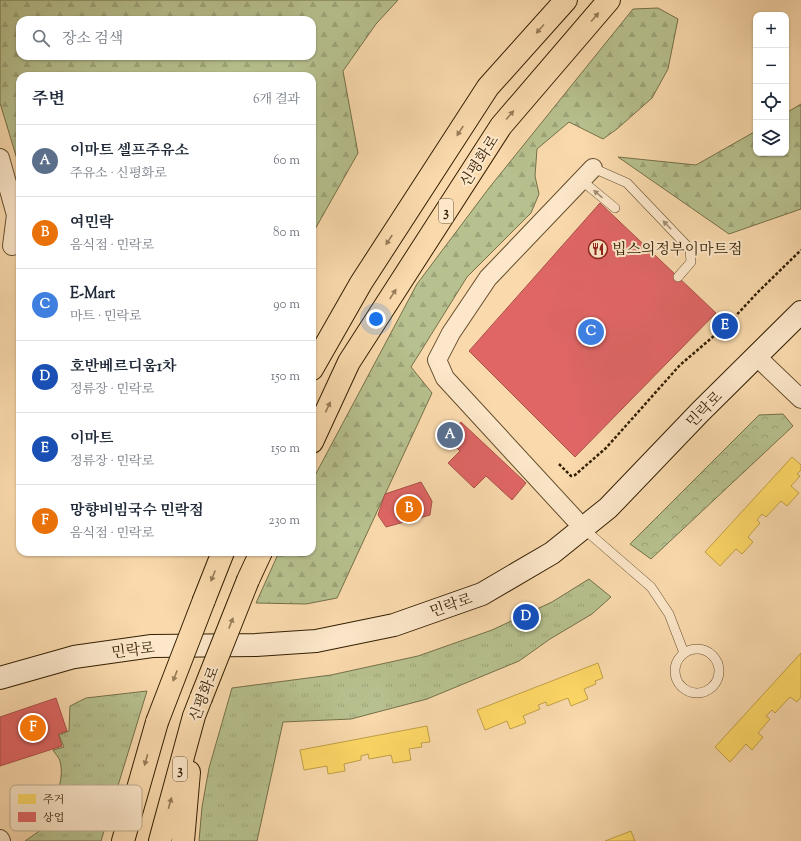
<!DOCTYPE html>
<html lang="ko">
<meta charset="utf-8">
<style>
:root{--surface:#fff;--page:#f2f2f3;--text:#1f2937;--muted:#747a83;--line:#e0e1e3;--accent:#8f2418}
body{margin:0;font-family:"Sorts Mill Goudy","Noto Serif KR",serif;background:var(--page);color:var(--text)}
.controls{position:absolute;right:12px;top:12px;display:grid;overflow:hidden;border-radius:8px;box-shadow:0 1px 3px #0004}
.controls button{width:36px;height:36px;display:grid;place-items:center;padding:0;border:0;border-bottom:1px solid var(--line);background:var(--surface);color:var(--text);font:20px sans-serif}
.you{position:absolute;left:376px;top:319px;width:14px;height:14px;margin:-10px;border:3px solid #fff;border-radius:50%;background:#1a73e8;box-shadow:0 0 0 6px #1a73e833}
.badge{display:grid;place-items:center;width:26px;height:26px;border-radius:50%;background:var(--accent);color:#fff;font-size:13px;font-weight:700}
.pin{position:absolute;translate:-50% -50%;border:2px solid #fff;box-shadow:0 1px 4px #0006}
.list{margin:0;padding:0;list-style:none}
h2{display:flex;justify-content:space-between;align-items:center;height:52px;margin:0;padding:0 16px;font-size:17px}
h2 small{font-size:13px;font-weight:400;color:var(--muted)}
.list li{display:grid;grid-template-columns:26px 1fr auto;gap:12px;align-items:center;box-sizing:border-box;height:72px;padding:0 16px;border-top:1px solid var(--line)}
.list b{display:block;font-size:15px;white-space:nowrap}
.list p{margin:0;font-size:13px;white-space:nowrap;color:var(--muted)}
.list em{font-size:13px;font-style:normal;color:var(--muted)}
.icon{flex:none;width:22px;height:22px;fill:none;stroke:currentColor;stroke-width:2;stroke-linecap:round;stroke-linejoin:round}
.map{position:relative;flex:none;width:801px;height:841px;overflow:hidden}
.search{position:absolute;background:var(--surface);box-shadow:0 1px 3px #0004;left:16px;top:16px;width:300px;height:44px;display:flex;align-items:center;gap:10px;box-sizing:border-box;padding:0 14px;border-radius:12px;color:var(--muted);font-size:15px}
.panel{position:absolute;background:var(--surface);box-shadow:0 1px 3px #0004;left:16px;top:72px;width:300px;height:484px;border-radius:12px}
.map>svg:first-child{display:block}
</style>
<div class="map">
<svg width="801" height="841" viewBox="0 0 801 841">
<defs>
<pattern id="grass-tufts" width="24" height="20" patternUnits="userSpaceOnUse"><rect width="24" height="20" fill="#b7c18f"/><path d="M3 7l-1-3M5 7V3M7 7l1-3M15 17l-1-3M17 17v-4M19 17l1-3" fill="none" stroke="#9ea57a"/></pattern>
<pattern id="forest-firs" width="22" height="20" patternUnits="userSpaceOnUse"><rect width="22" height="20" fill="#b7c18f"/><path d="M5 1l3.5 6h-7zM16 11l3.5 6h-7z" fill="#9ea57a"/></pattern>
<pattern id="park-crowns" width="20" height="18" patternUnits="userSpaceOnUse"><rect width="20" height="18" fill="#b7c18f"/><path d="M2 6a3 3 0 1 1 6 0M12 15a3 3 0 1 1 6 0" fill="none" stroke="#9ea57a"/></pattern>
</defs>
<rect width="100%" height="100%" fill="#fadaad"/>
<filter id="stains"><feTurbulence type="fractalNoise" baseFrequency=".005" numOctaves="4"/><feColorMatrix values="0 0 0 0 .2 0 0 0 0 .09 0 0 0 0 .02 0 0 0 .5 -.17"/></filter>
<radialGradient id="worn" r=".72"><stop offset=".6" stop-color="#630" stop-opacity="0"/><stop offset="1" stop-color="#630" stop-opacity=".3"/></radialGradient>
<path fill="url(#grass-tufts)" stroke="#757048" d="M589,579L611,597L592,614L550,639L519,661L427,699L351,719L283,722L257,841H199L202,807L209,768L232,688L331,675L418,656L492,630L552,602Z
M147,691L101,841H25L45,827L41,816C55,804 65,780 60,761C59,757 55,754 53,750L64,747L59,735L69,731L70,706L86,698Z"/>
<path fill="url(#forest-firs)" stroke="#757048" fill-rule="evenodd" d="M0,0H398L376,24L343,71L358,153L314,231L312,233V76H20V169L0,103ZM20,20H312V56H20Z
M658,8L678,19L668,69L652,98L617,129L603,139L569,122L537,149L535,176L539,194L531,213L467,277L411,367L432,393L337,598L306,604L256,603L279,552H312V481L417,284L489,188L633,9Z
M801,104V209L729,234L618,157L696,165L756,131V153H786V113Z"/>
<path fill="url(#park-crowns)" stroke="#757048" d="M783,414L793,426L651,559L630,544L759,415Z"/>
<path fill="#ffd966" stroke="#c2a148" d="M792,457L801,465V470L797,474L800,476L791,486L799,493L787,506L781,501L766,517L762,514L757,520L760,523L748,537L753,542L742,554L736,549L720,566L705,552Z
M801,653V697L797,702L790,697L775,713L772,710L766,716L770,719L758,733L763,737L752,750L746,744L730,762L715,747Z
M598,663L603,678L595,681L596,684L584,689L588,699L571,706L568,698L547,706L546,702L538,705L540,709L523,716L526,723L510,729L507,721L485,730L477,710Z
M427,726L430,742L421,743L422,747L409,749L411,760L393,763L391,755L369,759L368,754L361,756V760L344,764L345,771L328,774L327,766L304,770L300,750Z
M631,831L635,841H605Z"/>
<path fill="#e06666" stroke="#ac5148" d="M600,203L716,313L575,457L469,351Z
M461,422L526,483L512,500L486,476L474,488L448,463L460,451L446,438Z
M421,482L432,501L430,515L386,527L378,515L385,494Z
M56,698L67,731L58,734L62,746L0,766V717Z"/>
<g fill="none" stroke-linecap="round" stroke-linejoin="round">
<g stroke="#654e2d" stroke-width="10">
<path id="service" d="M593,168L627,183L690,249L691,262L678,277
M581,180L615,208
M584,529L651,587L669,614L684,653
M675 671a22 22 0 1 1 44 0a22 22 0 1 1-44 0Z"/>
</g>
<g stroke="#654e2d" stroke-width="20">
<path id="minor" d="M0,158L16,215L12,246
M757,357L801,399
M584,529L445,378L437,360L451,333L488,278L593,168
M0,839L1,841"/>
</g>
<g stroke="#331f02" stroke-width="24">
<path id="secondary" d="M0,678L74,657L152,646L256,645L316,641L394,625L482,594L552,553L608,508L700,412L801,312"/>
</g>
<g stroke="#331f02" stroke-width="24">
<path id="trunk" d="M312,369L361,283L488,87L566,0
M312,442L349,362L501,126L609,0
M248,580L261,552
M204,600L223,552
M123,841L157,722
M160,841L194,716L201,698
M183,841L189,772"/>
</g>
<path stroke="#331f02" stroke-width="2.5" stroke-dasharray="3 2" stroke-linecap="butt" d="M559,464L571,476L575,475L606,448L680,365L729,323L758,292L801,250"/>
<use href="#service" stroke="#fce7ca" stroke-width="9"/>
<use href="#minor" stroke="#fce7ca" stroke-width="18"/>
<use href="#secondary" stroke="#fce7ca" stroke-width="22"/>
<use href="#trunk" stroke="#fadaad" stroke-width="22"/>
<g stroke="#331f02" stroke-width="24" stroke-linecap="butt">
<path id="trunk-bridge" d="M201,698L248,580
M157,722L204,600"/>
</g>
<use href="#trunk-bridge" stroke="#fadaad" stroke-width="22"/>
</g>
<defs><path id="oneway-solid" d="M-6-.8H1V-3.2L6.5 0L1 3.2V.8H-6Z"/></defs>
<g fill="#967c58">
<use href="#oneway-solid" transform="translate(595 17) rotate(-49)"/>
<use href="#oneway-solid" transform="translate(540 29) rotate(131)"/>
<use href="#oneway-solid" transform="translate(510 115) rotate(-49)"/>
<use href="#oneway-solid" transform="translate(460 131) rotate(123)"/>
<use href="#oneway-solid" transform="translate(389 240) rotate(123)"/>
<use href="#oneway-solid" transform="translate(393 294) rotate(-57)"/>
<use href="#oneway-solid" transform="translate(328 407) rotate(-65)"/>
<use href="#oneway-solid" transform="translate(213 576) rotate(112)"/>
<use href="#oneway-solid" transform="translate(231 623) rotate(-69)"/>
<use href="#oneway-solid" transform="translate(175 676) rotate(111)"/>
<use href="#oneway-solid" transform="translate(146 760) rotate(106)"/>
<use href="#oneway-solid" transform="translate(170 803) rotate(-74)"/>
</g>
<g fill="#a28d70">
<use href="#oneway-solid" transform="translate(598 194) rotate(-140)"/>
<use href="#oneway-solid" transform="translate(667 225) rotate(-134)"/>
</g>
<defs>
<g id="restaurant-ring" transform="scale(1)"><circle r="9.5" fill="#fce7ca" stroke="#8f2418" stroke-width="1.5"/><path d="M-5-6h1v4h1v-4h1v4h1v-4h1v5L-1.5 .5V6h-2V.5L-5-1ZM5-6V6H3V1.5H1.5Q1.5-4 5-6Z" fill="#8f2418"/></g>
</defs>
<g fill-rule="evenodd">
<use href="#restaurant-ring" x="598" y="249"/>
</g>
<g text-anchor="middle" stroke-width="4" stroke-linejoin="round" paint-order="stroke">
<g fill="#fce7ca" stroke="#6f5b3e" stroke-width="1">
<rect x="439" y="199" width="14" height="24" rx="3"/>
<rect x="173" y="757" width="14" height="24" rx="3"/>
</g>
<g font-size="14" font-weight="bold" fill="#331f02">
<text x="446" y="216">3</text>
<text x="180" y="774">3</text>
</g>
<g font-size="15" fill="#331f02" stroke="#fce7ca">
<text transform="translate(479 161) rotate(-57)" y="5">신평화로</text>
<text transform="translate(704 409) rotate(-45)" y="5">민락로</text>
<text transform="translate(451 605) rotate(-19)" y="5">민락로</text>
<text transform="translate(133 650) rotate(-7)" y="5">민락로</text>
<text transform="translate(204 694) rotate(-69)" y="5">신평화로</text>
</g>
<g font-size="15" fill="#331f02" stroke="#fce7ca" text-anchor="start">
<text x="612" y="254">빕스의정부이마트점</text>
</g>
</g>
<rect x="10" y="785" width="132" height="46" rx="6" fill="#fce7ca" stroke="#c0ab8e" stroke-width="1"/>
<rect x="18" y="794" width="18" height="10" fill="#ffd966"/>
<rect x="18" y="812" width="18" height="10" fill="#e06666"/>
<g font-size="11" fill="#331f02">
<text x="43" y="803">주거</text>
<text x="43" y="821">상업</text>
</g>
<rect width="100%" height="100%" filter="url(#stains)"/>
<rect width="100%" height="100%" fill="url(#worn)"/>
</svg>
<div class="controls">
<button>+</button>
<button>−</button>
<button><svg class="icon" aria-label="locate" viewBox="0 0 24 24"><circle cx="12" cy="12" r="6"/><path d="M12 2v4M12 18v4M2 12h4M18 12h4"/></svg></button>
<button><svg class="icon" aria-label="layers" viewBox="0 0 24 24"><path d="M12 4l9 5-9 5-9-5zM3 14l9 5 9-5"/></svg></button>
</div>
<div class="you"></div>
<div class="pin badge" style="left:450px;top:435px;background:#5c6f8a">A</div>
<div class="pin badge" style="left:409px;top:509px;background:#e8710a">B</div>
<div class="pin badge" style="left:591px;top:332px;background:#3f7fe0">C</div>
<div class="pin badge" style="left:526px;top:617px;background:#1a4fb4">D</div>
<div class="pin badge" style="left:725px;top:326px;background:#1a4fb4">E</div>
<div class="pin badge" style="left:33px;top:728px;background:#e8710a">F</div>
<div class="search"><svg class="icon" aria-label="search" viewBox="0 0 24 24"><circle cx="10" cy="10" r="6"/><path d="M15 15l6 6"/></svg>장소 검색</div>
<section class="panel">
<h2>주변<small>6개 결과</small></h2>
<ul class="list">
<li><span class="badge" style="background:#5c6f8a">A</span><div><b>이마트 셀프주유소</b><p>주유소 · 신평화로</p></div><em>60 m</em></li>
<li><span class="badge" style="background:#e8710a">B</span><div><b>여민락</b><p>음식점 · 민락로</p></div><em>80 m</em></li>
<li><span class="badge" style="background:#3f7fe0">C</span><div><b>E-Mart</b><p>마트 · 민락로</p></div><em>90 m</em></li>
<li><span class="badge" style="background:#1a4fb4">D</span><div><b>호반베르디움1차</b><p>정류장 · 민락로</p></div><em>150 m</em></li>
<li><span class="badge" style="background:#1a4fb4">E</span><div><b>이마트</b><p>정류장 · 민락로</p></div><em>150 m</em></li>
<li><span class="badge" style="background:#e8710a">F</span><div><b>망향비빔국수 민락점</b><p>음식점 · 민락로</p></div><em>230 m</em></li>
</ul>
</section>
</div>
